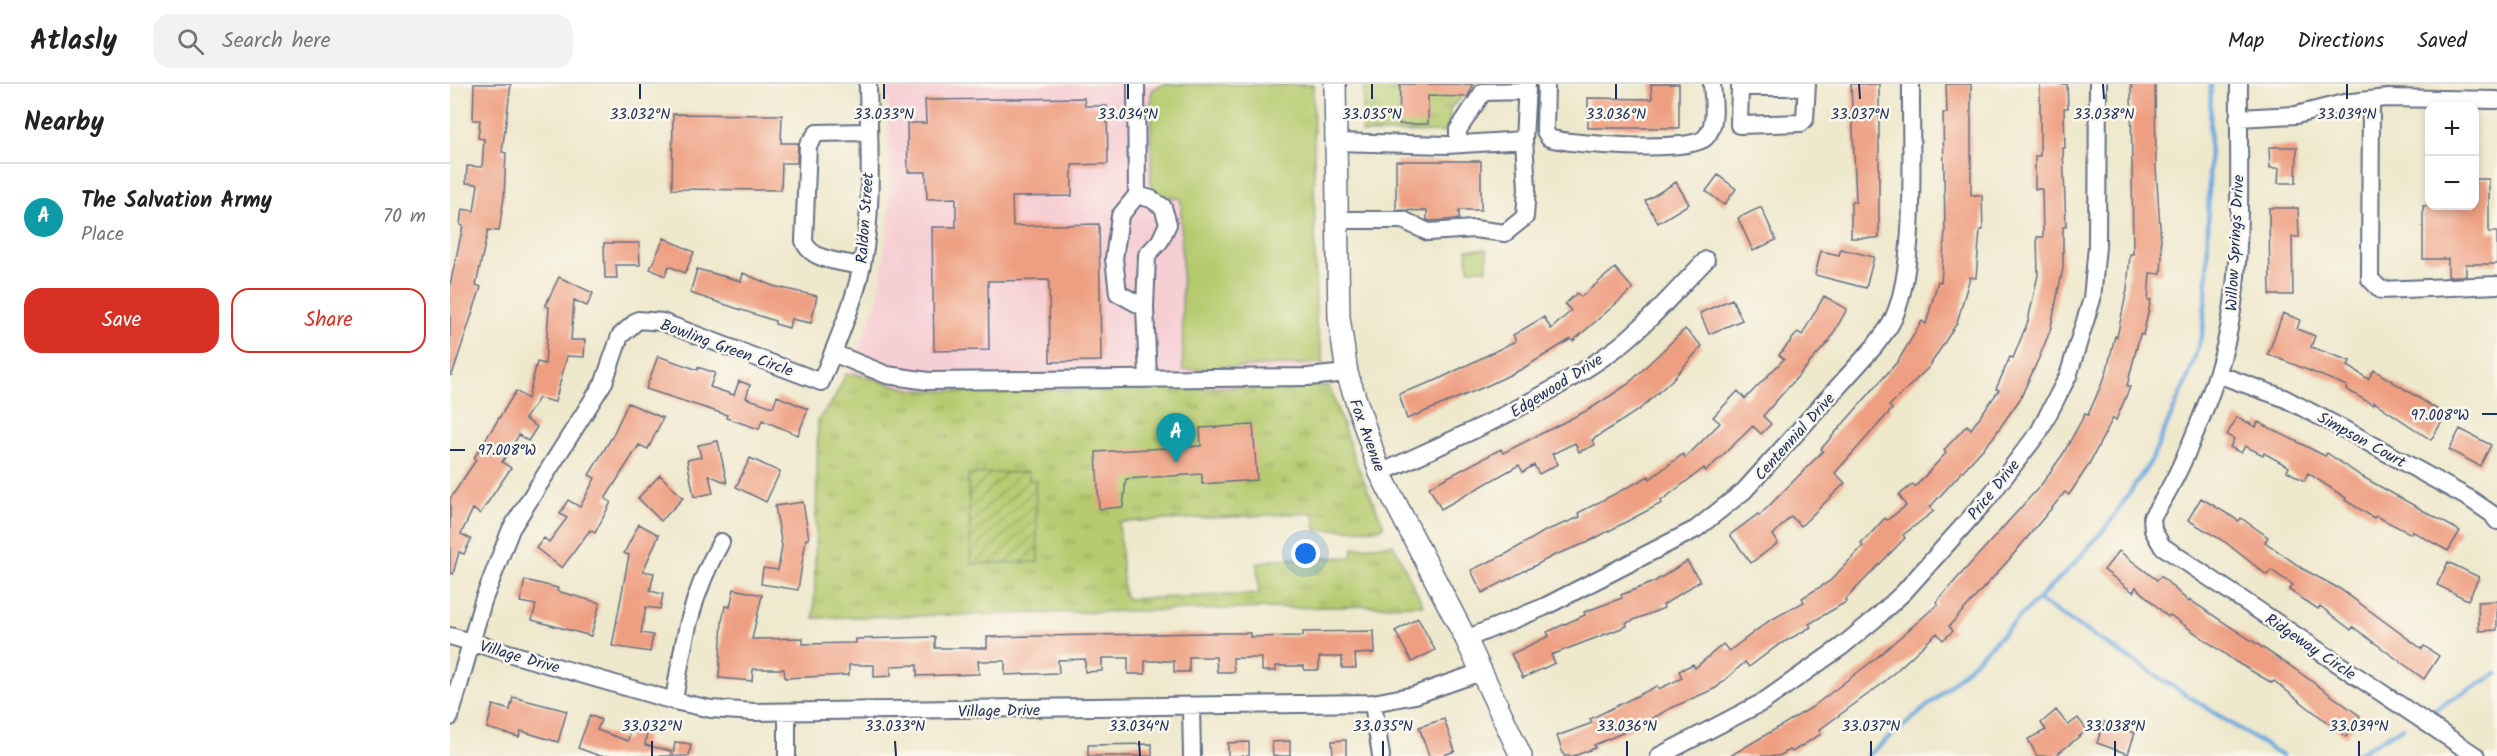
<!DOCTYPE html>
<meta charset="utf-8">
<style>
:root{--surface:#fff;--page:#f2f2f2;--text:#222;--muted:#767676;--line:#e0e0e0;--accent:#d93025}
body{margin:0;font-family:Kalam,sans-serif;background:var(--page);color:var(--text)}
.controls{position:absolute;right:18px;top:18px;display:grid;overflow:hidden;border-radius:12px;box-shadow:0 3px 9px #0003}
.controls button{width:54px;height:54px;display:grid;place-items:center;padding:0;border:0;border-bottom:2px solid var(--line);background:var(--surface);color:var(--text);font:30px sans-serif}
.you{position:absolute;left:856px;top:470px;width:21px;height:21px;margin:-15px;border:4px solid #fff;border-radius:50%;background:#1a73e8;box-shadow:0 0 0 9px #1a73e833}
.badge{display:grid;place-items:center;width:39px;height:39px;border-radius:50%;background:var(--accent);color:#fff;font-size:20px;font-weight:700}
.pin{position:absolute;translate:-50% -50px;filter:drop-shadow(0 2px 3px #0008)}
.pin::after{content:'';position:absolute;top:32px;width:21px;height:18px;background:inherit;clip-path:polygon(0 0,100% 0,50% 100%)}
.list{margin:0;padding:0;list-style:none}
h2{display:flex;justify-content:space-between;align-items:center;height:78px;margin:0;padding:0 24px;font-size:26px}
h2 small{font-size:20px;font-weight:400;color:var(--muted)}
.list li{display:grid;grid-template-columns:39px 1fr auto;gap:18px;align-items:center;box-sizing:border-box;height:108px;padding:0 24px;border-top:2px solid var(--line)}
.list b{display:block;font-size:22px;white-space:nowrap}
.list p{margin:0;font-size:20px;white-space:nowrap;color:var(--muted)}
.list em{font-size:20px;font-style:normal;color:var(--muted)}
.actions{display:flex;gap:12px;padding:18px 24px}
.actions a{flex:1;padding:14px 0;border:2px solid var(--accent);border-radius:18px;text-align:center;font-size:21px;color:var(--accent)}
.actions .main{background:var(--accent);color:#fff}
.icon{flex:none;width:33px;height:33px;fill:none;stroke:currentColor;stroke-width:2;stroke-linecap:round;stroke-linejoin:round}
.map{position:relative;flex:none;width:2047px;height:672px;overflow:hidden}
header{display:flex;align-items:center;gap:36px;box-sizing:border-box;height:84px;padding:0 30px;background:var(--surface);border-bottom:2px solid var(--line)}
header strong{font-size:28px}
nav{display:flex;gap:33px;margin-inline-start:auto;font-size:21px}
.search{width:420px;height:54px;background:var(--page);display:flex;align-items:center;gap:15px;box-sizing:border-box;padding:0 21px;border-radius:18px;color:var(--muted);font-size:22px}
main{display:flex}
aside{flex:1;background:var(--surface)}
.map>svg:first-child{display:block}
</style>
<header>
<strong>Atlasly</strong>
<div class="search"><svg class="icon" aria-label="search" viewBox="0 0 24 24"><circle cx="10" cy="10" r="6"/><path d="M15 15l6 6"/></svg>Search here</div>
<nav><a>Map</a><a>Directions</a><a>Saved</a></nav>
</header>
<main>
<aside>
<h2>Nearby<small></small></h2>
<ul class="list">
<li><span class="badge" style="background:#0f9aa8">A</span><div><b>The Salvation Army</b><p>Place</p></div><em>70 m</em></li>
</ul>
<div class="actions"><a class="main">Save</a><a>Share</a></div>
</aside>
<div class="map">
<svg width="2047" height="672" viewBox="0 0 2047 672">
<defs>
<pattern id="grass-tufts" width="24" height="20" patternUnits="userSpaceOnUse" patternTransform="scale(1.5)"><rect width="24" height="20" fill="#b6cb6f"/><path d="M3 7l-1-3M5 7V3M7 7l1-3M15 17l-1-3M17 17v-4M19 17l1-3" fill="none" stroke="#93a55e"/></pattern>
<pattern id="garden-furrows" width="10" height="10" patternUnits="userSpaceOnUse" patternTransform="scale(1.5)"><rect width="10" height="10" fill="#b6cb6f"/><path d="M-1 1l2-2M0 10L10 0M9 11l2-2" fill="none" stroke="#93a55e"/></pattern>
</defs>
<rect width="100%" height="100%" fill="#fbf7ec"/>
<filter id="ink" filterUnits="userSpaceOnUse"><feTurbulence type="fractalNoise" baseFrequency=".0167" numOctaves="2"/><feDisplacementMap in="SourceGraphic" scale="12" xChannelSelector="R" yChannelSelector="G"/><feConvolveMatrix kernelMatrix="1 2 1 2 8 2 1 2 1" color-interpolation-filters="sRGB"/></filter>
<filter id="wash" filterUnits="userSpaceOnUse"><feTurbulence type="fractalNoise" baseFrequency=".008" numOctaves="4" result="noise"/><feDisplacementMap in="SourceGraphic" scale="24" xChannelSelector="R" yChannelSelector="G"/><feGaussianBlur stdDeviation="1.35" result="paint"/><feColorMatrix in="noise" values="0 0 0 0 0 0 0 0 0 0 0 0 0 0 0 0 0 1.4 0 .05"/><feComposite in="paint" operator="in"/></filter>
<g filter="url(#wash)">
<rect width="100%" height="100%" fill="#eee8cc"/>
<path fill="#f6cfd5" d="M438,0H863L861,169L865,251L878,313L470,322L395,303L429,211L440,125Z"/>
<path fill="url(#grass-tufts)" stroke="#687d66" stroke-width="1.5" d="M914,0H1027L1000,24L999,48L912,49Z
M396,290H406L463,306L499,307L879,302L906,379L934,442L929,445L866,446L864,429L669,438L674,511L678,515L809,510L807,480L826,475L902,473L903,464L943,460L973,521L364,534L368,336L384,315Z"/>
<path fill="#b6cb6f" stroke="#687d66" stroke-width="1.5" d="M714,0L863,1L866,240L874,279L733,286L731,115L701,110V12L703,5Z
M1017,165H1037V185H1018Z"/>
<path fill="url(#garden-furrows)" stroke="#687d66" stroke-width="1.5" d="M578,388L579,396H585L588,478L521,480L518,390Z"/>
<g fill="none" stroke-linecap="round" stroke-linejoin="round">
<path stroke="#6ea9df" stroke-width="4.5" d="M1588,516L1832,672
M1976,630L2047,590
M1417,672L1487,614L1623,481L1658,441L1701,377L1739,291L1753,247L1757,195L1761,0
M1903,672L1953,643"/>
</g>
<g id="blocks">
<path fill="#ee9f81" d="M24,0H61L52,68L56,69L54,113L49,147L38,146L26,201L31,203L2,291H0V201L13,142L10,141L12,125L24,127L28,100L16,99L17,82L32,83L34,55L28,54L30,36H23Z
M950,0H1022L1021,6L1017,13L978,12V40H949Z
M1201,0H1229V44H1138V14L1202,15Z
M1401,0H1429V154H1401V118H1406Z
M1496,0H1521V111H1532L1533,146H1530L1526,194L1520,193L1507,239L1479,283L1439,322L1442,325L1385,389L1395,399L1351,442L1341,432L1323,451L1328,459L1301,479L1280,451L1308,430L1309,432L1373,367L1371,365L1448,277L1472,237L1476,240L1488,197L1491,198L1495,147L1493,29H1497Z
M1590,0H1617L1618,24H1614L1615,64H1613L1616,143H1613V184L1600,247L1588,276L1570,315L1542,355L1480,423L1484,427L1453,451L1455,454L1395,516L1396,518L1359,540L1361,543L1327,562L1299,583L1295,578L1266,604L1219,625L1189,642L1144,661L1145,664L1124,672H1114L1107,652L1142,639L1140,635L1207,602L1209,605L1232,594L1229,587L1243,580L1245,584L1273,560L1279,567L1319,537L1354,518L1352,514L1380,497L1413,462L1411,460L1435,434L1437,436L1456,422L1449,411L1463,400L1465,403L1496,369L1494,366L1517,341L1521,345L1549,306L1546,305L1560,273L1563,274L1578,237L1588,191L1587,153H1593L1592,105H1585V72H1590Z
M1681,0H1705L1706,84L1712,172L1711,190L1700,189L1698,216H1701L1693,251L1690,250L1677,302L1680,303L1666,336L1663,334L1638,382L1619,411L1615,408L1557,478L1499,542L1503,547L1493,556L1487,549L1432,600L1369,646L1371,650L1342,668L1340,666L1329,672H1280L1361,624L1425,575L1488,520L1486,518L1591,401L1613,370L1635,330L1638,331L1656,290L1665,252L1667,253L1677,206L1680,170H1683Z
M634,14L635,22H657L658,80L622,81V112L562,113L563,142L649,140L651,277L600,278L599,196L538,197L539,266L484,267L482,143H506V114L477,115L476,88H458L457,39H476L475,16Z
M223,30L332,31L331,59H348L347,79H332L331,106L222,105Z
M1819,63H1847L1846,99H1828L1829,84H1820Z
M946,77H1031V126H1009V135L980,137L977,136V127L946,126Z
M1268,91L1286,105L1274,121L1256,107Z
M2025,95H2039V148H2047V180H2016V192H1998V175H1973V122H2025Z
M1226,98L1239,120L1208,139L1195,117Z
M1311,123L1326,156L1303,167L1288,134Z
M1819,124H1848L1849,153H1842L1843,211H1820Z
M214,154L244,168L235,189L219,182L215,192L200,185Z
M154,159H189L190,181H166L167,194H155Z
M1391,165L1424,173L1416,204L1365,191L1371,167L1389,171Z
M1165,184L1183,205L1123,257L1121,255L1072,285L1039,301L957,335L949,310L987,296L1066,257L1063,251L1094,233L1101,245L1121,227L1115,220L1127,209L1131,213Z
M247,185L291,197L293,189L323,202L367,212L361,239L341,235L339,244L325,240V237L240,209Z
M109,193L143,209L137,222L124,216L121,256H135L134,273L117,272L105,318L89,314L75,335L87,343L78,357L69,351L52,378L61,384L30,430L23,425L11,450L21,455L14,470L9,468L3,490L0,489V415L26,376L24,374L66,307L78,315L87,278L95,280L99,223L95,222Z
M1374,212L1397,225L1379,257L1313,332L1321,340L1311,350L1303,342L1256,387L1254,384L1211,417L1212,419L1136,459L1105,471L1032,509L1021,486L1058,469L1095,447L1130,433L1128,429L1199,392L1200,395L1233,370L1235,374L1270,339L1263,333L1288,307L1295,315L1334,275L1329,271L1348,248L1352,251Z
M1282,215L1292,236L1259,250L1250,229Z
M1833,229L1850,236L1847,245L1865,252L1861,263L1900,277L1898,282L1918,295L1924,286L1996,331L1981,356L1924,318L1923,321L1896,305L1897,302L1818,270Z
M1235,245L1252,262L1221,297L1190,325L1142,356L1145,361L1129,368L1125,359L1102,370L1108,380L1089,390L1084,381L1073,388L1069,381L991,425L979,403L1051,365L1053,369L1140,325L1177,301Z
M208,272L248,286V283L265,289L260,303L284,311L289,297L300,301L296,314L323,323L327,312L358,325L348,351L312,336L309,345L276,334L277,331L196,305Z
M178,319L213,334L198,365L189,361L155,415L161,418L145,449L140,446L112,484L86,464L94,454L99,458L117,434L110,430L118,416L130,423L145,394L139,391L162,353Z
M1787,333L1806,343L1808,338L1875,372L1877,369L1911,392L2010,447L1998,467L1962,447L1961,450L1926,432L1924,434L1895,416L1896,414L1858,389L1854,397L1837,387L1839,383L1814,369L1813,371L1795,362L1791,369L1780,363L1784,355L1777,351Z
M803,341L807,396L752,400V390L676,395L673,423L649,425L646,368L751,362L750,344Z
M2010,345L2041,361L2030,382L1999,366Z
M268,357L277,399L259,391L263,409L244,413L237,376L251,373L248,361Z
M300,374L330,388L316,418L286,403Z
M210,391L233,414L211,437L188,414Z
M1751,414L1789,437L1791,434L1818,453L1815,458L1853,485L1890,505L1972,565L1974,562L1989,572L1974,595L1903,543L1901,546L1870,522L1868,525L1839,506L1843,501L1821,486L1817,491L1775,458L1738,436Z
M353,418L359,455H356L348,506L311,500L313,484L328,486L332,462L325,422Z
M189,440L209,451L193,487L204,489L200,507L213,510L210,525L196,523L191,549L203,551L200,568L162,562L179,471L174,469Z
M1669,467L1707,496L1711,492L1739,518L1740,516L1839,581L1910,632L1896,653L1824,597L1822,599L1786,578L1720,531L1718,533L1686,503L1683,508L1654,486Z
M1237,477L1250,497L1213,521L1214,524L1176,539L1177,542L1101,571L1105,579L1073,594L1061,570L1099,552L1097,548L1135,531L1134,528L1172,514L1171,511L1204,498Z
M1998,478L2029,493L2018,516L1987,501Z
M75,496L108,504L107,507L150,519L141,552L82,536L86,521L70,518Z
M284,505L312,511L302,555L353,554V560L406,559V555L485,553V564H537V553L757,549H800V553L853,552V548L924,547L925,569L905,570L906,584H892V573H869V586H854V582H826V587H812V574H783L784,588H767L766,573H739V588H724V577H695V590H678V574H652V587L635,588V575L608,576L609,589L555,591V577H528L529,590L467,592V581L441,582V592L424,593V581H399V591L335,594L334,585H303L302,597L269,594L272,537L275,522L280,523Z
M2047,517V546L2029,547L2028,518Z
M968,534L985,566L962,578L945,547Z
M63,613L117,627L108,658L71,647L69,653L37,644L43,621L60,626Z
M1606,626L1618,641L1628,634L1637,646L1605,672H1587L1578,655L1596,646L1591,639Z
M140,631L151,636L147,646L178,657L180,645L197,649L195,661L221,667V672H150L128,664Z
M994,635L1005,667L991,672H979L969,643Z
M1654,638L1685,649L1678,670L1647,659Z
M896,656V672H883L882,657Z
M840,657V672H823L822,658Z
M225,658L241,660L239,672H223Z
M799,658V672H778V659Z
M702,660V672H638V661Z"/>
</g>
</g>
<g filter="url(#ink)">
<use href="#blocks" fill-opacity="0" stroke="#657084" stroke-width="1.5"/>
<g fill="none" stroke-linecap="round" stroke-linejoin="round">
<g stroke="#657084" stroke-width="20">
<path id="minor" d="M686,0L687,111L670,132L664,175L668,209L695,224L698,293
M1096,0L1095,47L1099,54C1121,61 1239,69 1255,54C1268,41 1263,16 1262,0
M1789,0C1788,79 1794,178 1777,254C1770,287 1758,318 1745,349C1733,379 1720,407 1702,433L1703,446L1712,462L2026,672
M1355,3H1290L1289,41L1351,39L1355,35L1357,0
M1921,16L1920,195L1931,206L2047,201
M1788,34L1846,31L1894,19L1936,14L2047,16
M886,58L997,61L1074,56L1077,0
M1008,60V46L1033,8L1077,7
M687,111L701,115L713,123L718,140L710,157L697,171L695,224
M887,136H953L978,148L1024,145L1055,149L1075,133L1077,104L1074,56
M411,182C393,178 360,177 354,157L358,61L367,49L418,48
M383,269L437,291L478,297L858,293L897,289
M1767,290L1834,314L1903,350L2020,415L2042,430L2047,437
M930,389C1014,351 1094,317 1168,263C1196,242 1230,202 1256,176
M0,552L224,617L261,625L304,628L923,619L965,611L1031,588
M1016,555L1094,523L1246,445L1294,407L1424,263C1429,256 1435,249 1440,241C1469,191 1460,60 1461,0
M224,617C233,558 241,511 271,458
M923,619L931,672
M741,623L742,672
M0,633L33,517L61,445L154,298L170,252L188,236L212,238L371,298C384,265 399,232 408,198C425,135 419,65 418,0
M337,672V629
M1209,672L1313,618L1391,563L1425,535L1454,508L1539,413L1589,348L1618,292L1642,215L1647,162L1648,0"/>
</g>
<g stroke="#657084" stroke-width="24">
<path id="major" d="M885,0L889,233L897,289L930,389L1016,555L1071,672"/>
</g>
<use href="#minor" stroke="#fff" stroke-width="16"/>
<use href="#major" stroke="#fff" stroke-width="21"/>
</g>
</g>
<path fill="none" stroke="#1b2f5e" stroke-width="2" d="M190,0V15M434,0V15M678,0V15M922,0V15M1166,0V15M1409,0L1410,15M1653,0L1654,15M1897,0V15M2032,330H2047M0,366H15M202,657V672M445,657L446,672M689,657L690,672M933,657V672M1177,657V672M1421,657V672M1665,657V672M1909,657V672"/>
<g text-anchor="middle" stroke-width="5" stroke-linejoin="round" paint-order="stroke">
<g font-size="16" fill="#1b2f5e" stroke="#fbf7ec">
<text transform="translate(414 134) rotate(-86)" y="6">Raldon Street</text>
<text transform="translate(1784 159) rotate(-87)" y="6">Willow Springs Drive</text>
<text transform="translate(277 263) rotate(20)" y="6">Bowling Green Circle</text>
<text transform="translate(1106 301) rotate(-32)" y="6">Edgewood Drive</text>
<text transform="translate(918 351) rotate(70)" y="6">Fox Avenue</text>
<text transform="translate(1344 352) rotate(-48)" y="6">Centennial Drive</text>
<text transform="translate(1912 355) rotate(29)" y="6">Simpson Court</text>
<text transform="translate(1543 405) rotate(-51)" y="6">Price Drive</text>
<text transform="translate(1861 562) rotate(34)" y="6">Ridgeway Circle</text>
<text transform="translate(70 572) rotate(16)" y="6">Village Drive</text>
<text transform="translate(549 626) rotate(-1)" y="6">Village Drive</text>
</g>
</g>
<g font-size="15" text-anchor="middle" fill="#1b2f5e" stroke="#fbf7ec" stroke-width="5" stroke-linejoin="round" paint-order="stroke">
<text x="190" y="35">33.032°N</text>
<text x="434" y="35">33.033°N</text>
<text x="678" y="35">33.034°N</text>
<text x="922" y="35">33.035°N</text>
<text x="1166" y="35">33.036°N</text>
<text x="1410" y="35">33.037°N</text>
<text x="1654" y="35">33.038°N</text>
<text x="1897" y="35">33.039°N</text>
<text x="1990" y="336">97.008°W</text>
<text x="57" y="371">97.008°W</text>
<text x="202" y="647">33.032°N</text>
<text x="445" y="647">33.033°N</text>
<text x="689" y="647">33.034°N</text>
<text x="933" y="647">33.035°N</text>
<text x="1177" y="647">33.036°N</text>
<text x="1421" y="647">33.037°N</text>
<text x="1665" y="647">33.038°N</text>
<text x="1909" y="647">33.039°N</text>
</g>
</svg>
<div class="controls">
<button>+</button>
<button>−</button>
</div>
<div class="you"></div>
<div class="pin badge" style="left:726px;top:379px;background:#0f9aa8">A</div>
</div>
</main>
